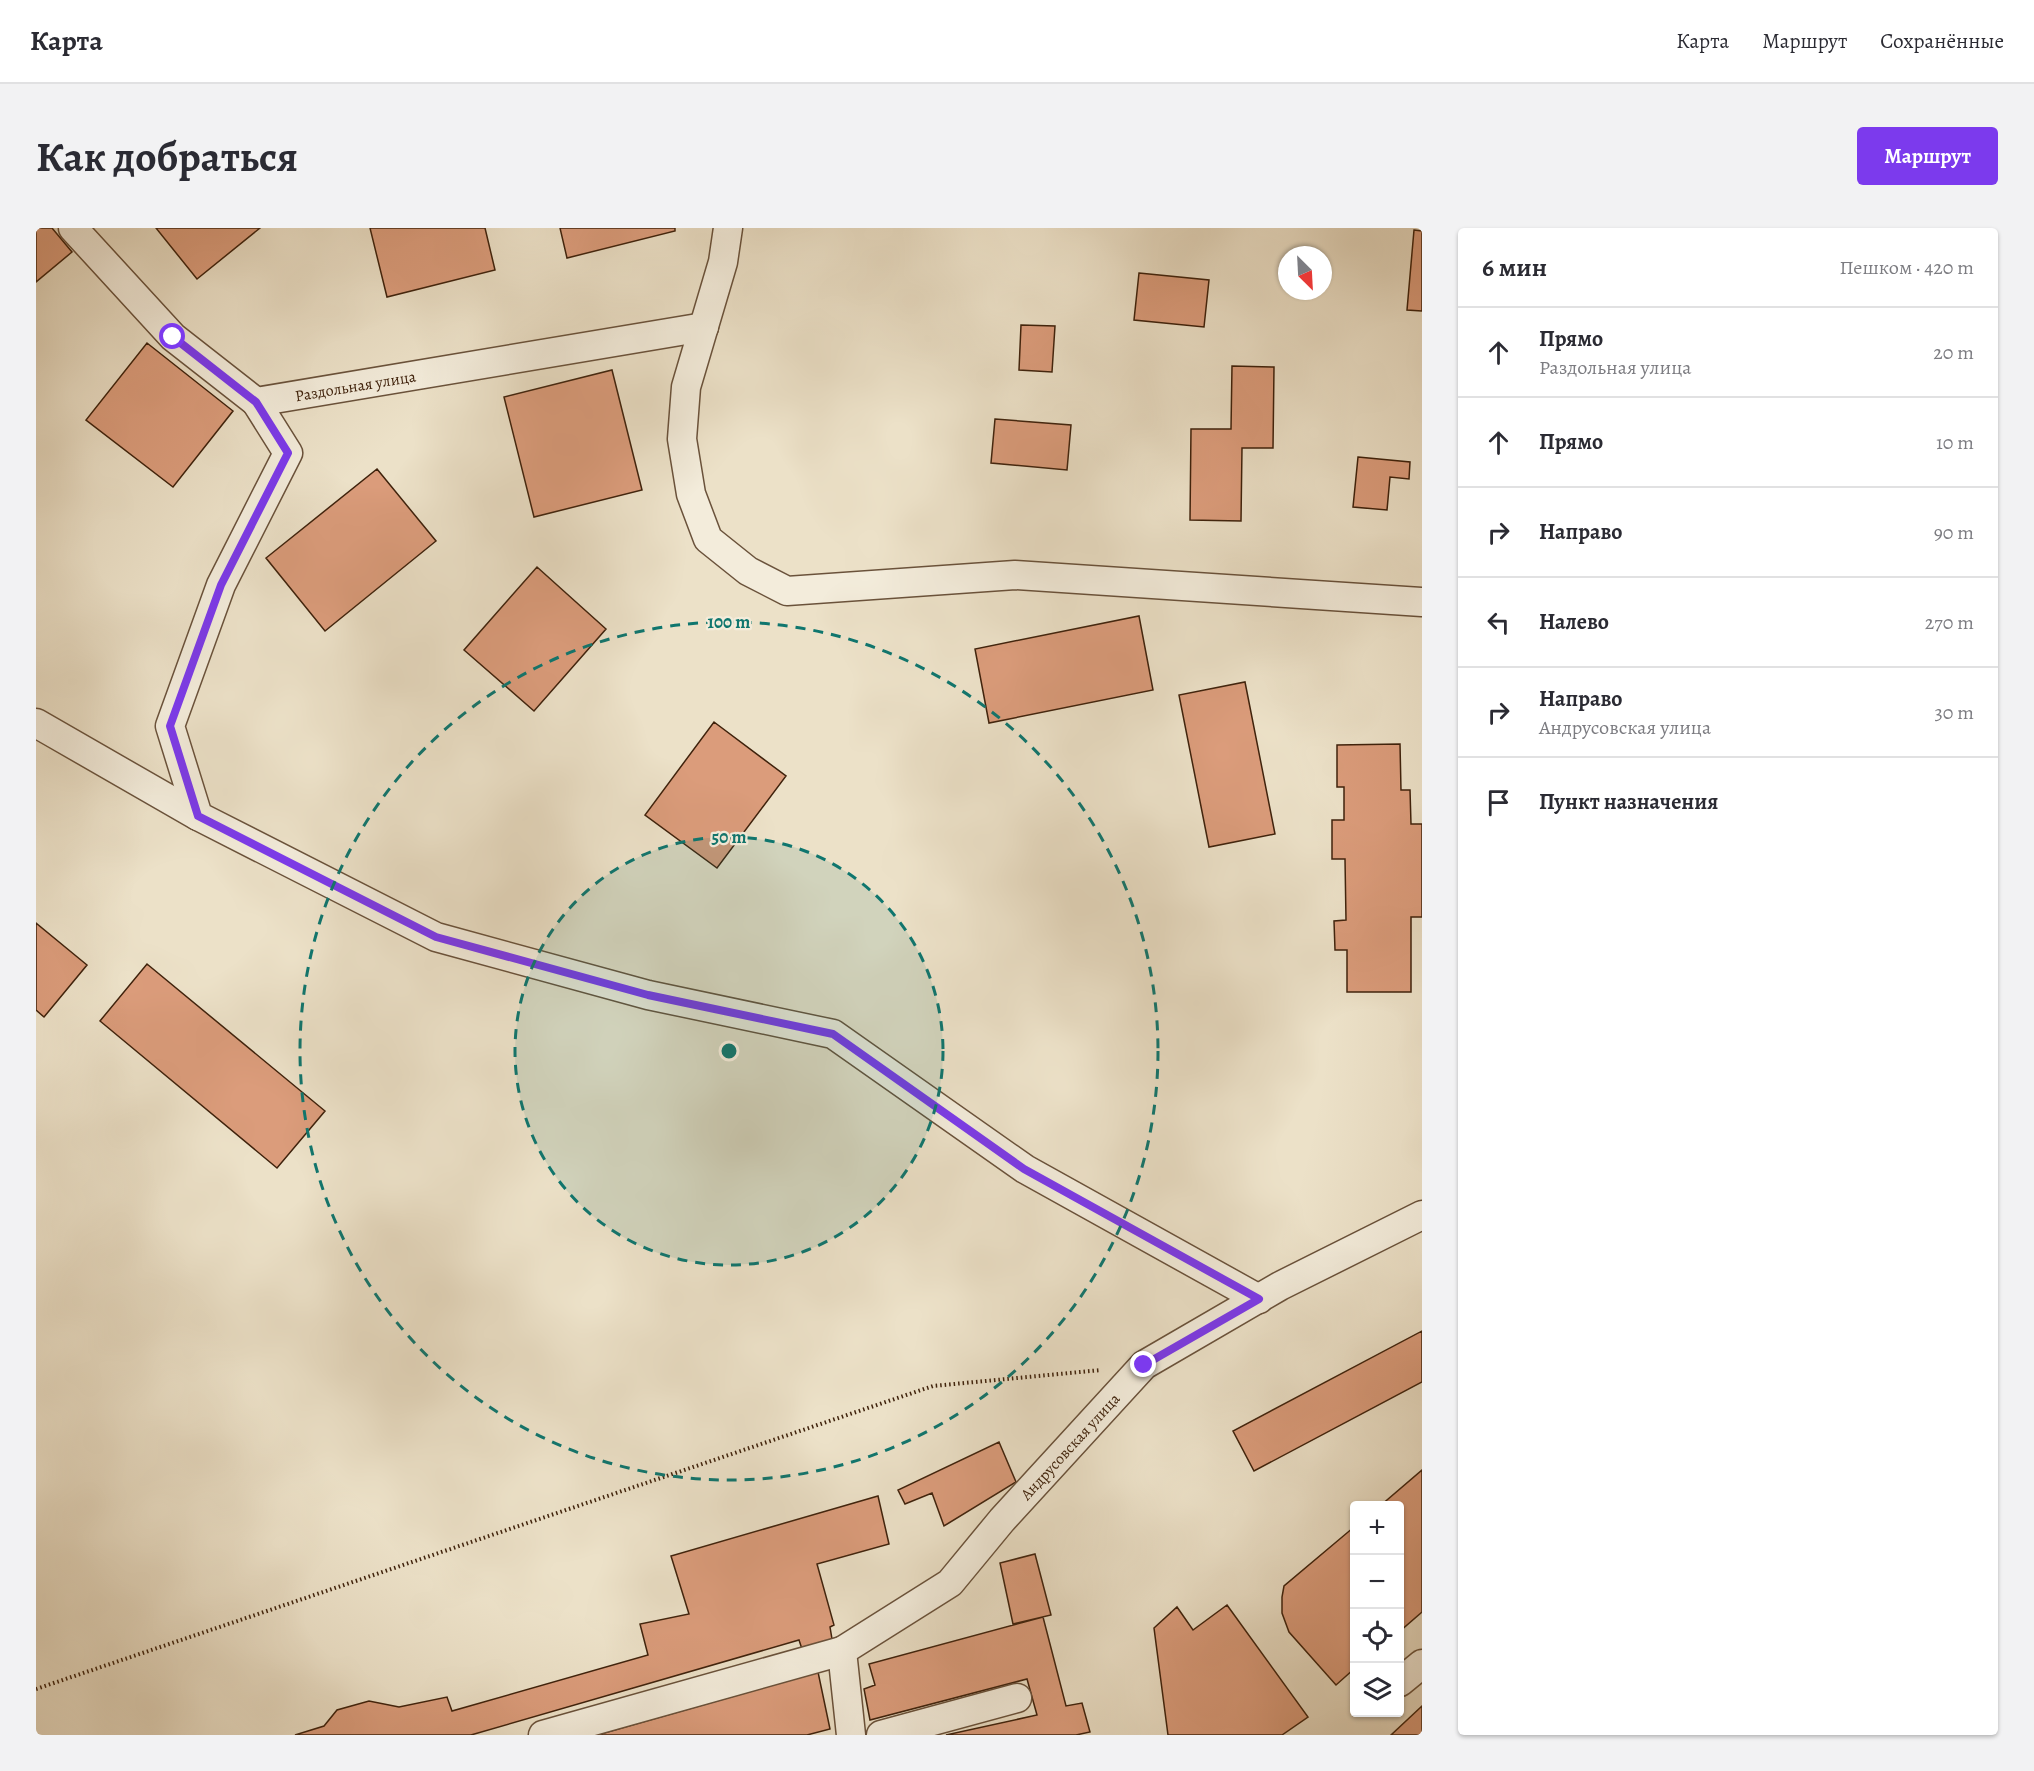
<!DOCTYPE html>
<html lang="ru">
<meta charset="utf-8">
<style>
:root{--surface:#fff;--page:#f2f2f3;--text:#2b2b33;--muted:#7c7c81;--line:#e1e1e2;--accent:#7c3aed}
body{margin:0;font-family:Alegreya,serif;background:var(--page);color:var(--text)}
.controls{position:absolute;right:18px;bottom:18px;display:grid;overflow:hidden;border-radius:6px;box-shadow:0 2px 4px #0004}
.controls button{width:54px;height:54px;display:grid;place-items:center;padding:0;border:0;border-bottom:2px solid var(--line);background:var(--surface);color:var(--text);font:30px sans-serif}
.compass{position:absolute;left:1242px;top:18px;width:54px;height:54px;border-radius:50%;background:var(--surface);box-shadow:0 2px 4px #0004;rotate:156deg}
.stop{position:absolute;width:18px;height:18px;margin:-14px;border:4px solid #7c3aed;border-radius:50%;background:#fff}
.stop.end{background:#7c3aed;border-color:#fff;box-shadow:0 2px 6px #0008}
.list{margin:0;padding:0;list-style:none}
h2{display:flex;justify-content:space-between;align-items:center;height:78px;margin:0;padding:0 24px;font-size:26px}
h2 small{font-size:20px;font-weight:400;color:var(--muted)}
.list li{display:grid;grid-template-columns:39px 1fr auto;gap:18px;align-items:center;box-sizing:border-box;height:90px;padding:0 24px;border-top:2px solid var(--line)}
.list b{display:block;font-size:22px;white-space:nowrap}
.list p{margin:0;font-size:20px;white-space:nowrap;color:var(--muted)}
.list em{font-size:20px;font-style:normal;color:var(--muted)}
.icon{flex:none;width:33px;height:33px;fill:none;stroke:currentColor;stroke-width:2;stroke-linecap:round;stroke-linejoin:round}
.map{position:relative;flex:none;width:1386px;height:1507px;overflow:hidden;border-radius:6px}
header{display:flex;align-items:center;gap:36px;box-sizing:border-box;height:84px;padding:0 30px;background:var(--surface);border-bottom:2px solid var(--line)}
header strong{font-size:28px}
nav{display:flex;gap:33px;margin-inline-start:auto;font-size:21px}
.intro{display:flex;align-items:center;justify-content:space-between;box-sizing:border-box;height:144px;padding:0 36px}
h1{margin:0;font-size:42px}
.button{padding:15px 27px;border-radius:6px;background:var(--accent);color:#fff;font-size:21px;font-weight:700}
main{display:flex;gap:36px;padding:0 36px}
aside{flex:1;background:var(--surface);border-radius:6px;box-shadow:0 2px 4px #0004}
.map>svg:first-child{display:block}
</style>
<header>
<strong>Карта</strong>
<nav><a>Карта</a><a>Маршрут</a><a>Сохранённые</a></nav>
</header>
<div class="intro"><h1>Как добраться</h1><a class="button">Маршрут</a></div>
<main>
<div class="map">
<svg width="1386" height="1507" viewBox="0 0 1386 1507">
<rect width="100%" height="100%" fill="#ece1c8"/>
<filter id="stains"><feTurbulence type="fractalNoise" baseFrequency=".00333" numOctaves="4"/><feColorMatrix values="0 0 0 0 .2 0 0 0 0 .09 0 0 0 0 .02 0 0 0 .5 -.17"/></filter>
<radialGradient id="worn" r=".72"><stop offset=".6" stop-color="#630" stop-opacity="0"/><stop offset="1" stop-color="#630" stop-opacity=".3"/></radialGradient>
<path fill="#db9c7b" stroke="#3f220c" stroke-width="1.5" d="M0,0H16L36,24L0,54Z
M120,0H224L161,51Z
M334,0H449L459,42L351,69Z
M524,0H639V3L531,30Z
M1378,2L1386,3V83L1371,82Z
M1103,45L1173,52L1168,99L1098,92Z
M985,97L1019,98L1016,144L983,142Z
M111,115L197,183L137,259L50,192Z
M1196,138L1238,139L1237,220H1206L1205,293L1154,292L1155,201H1195Z
M576,142L606,262L498,289L468,169Z
M959,191L1035,197L1031,242L955,235Z
M1322,229L1374,234L1373,251L1354,249L1351,282L1317,279Z
M341,241L400,313L289,403L230,330Z
M501,339L570,401L498,483L428,422Z
M1103,388L1117,462L953,495L939,421Z
M1209,454L1239,606L1173,619L1143,467Z
M678,494L750,548L681,640L609,587Z
M1364,516L1365,562H1374L1375,596H1386V689H1375V764H1311V722H1299L1298,693L1310,692L1309,631H1296V592H1308V559H1301V517Z
M0,695L51,737L8,789L0,782Z
M111,736L289,883L241,940L64,793Z
M1386,1103V1154L1218,1243L1197,1203Z
M963,1214L980,1254L908,1298L896,1265L869,1276L862,1262Z
M1386,1242V1384L1364,1403V1278H1344Z
M842,1268L853,1316L781,1336L798,1397L794,1399L796,1411L766,1421L763,1412L435,1507H259L288,1498L301,1482L333,1473L363,1479L411,1469L416,1483L612,1427L604,1396L653,1386L635,1328Z
M1318,1299V1441L1300,1457L1253,1404L1246,1385V1369L1248,1358Z
M999,1326L1015,1387L977,1396L964,1335Z
M1191,1377L1272,1489L1246,1507H1132L1118,1400L1141,1379L1157,1402Z
M1007,1389L1030,1478L1046,1475L1054,1504L1040,1507H910L1001,1487L991,1451L834,1492L828,1461L839,1457L833,1436Z
M782,1444L794,1501L771,1507H561Z
M1386,1478V1507H1355Z"/>
<g fill="none" stroke-linecap="round" stroke-linejoin="round">
<g stroke="#6a523b" stroke-width="31">
<g id="minor">
<path id="s1" d="M37,0L137,109L220,174L668,99"/>
<path d="M692,0L687,34L650,159L646,211L655,266L672,311L712,343L751,363L979,347L1386,374"/>
<path d="M220,174L252,225L185,357L134,498L162,588L400,709L612,767L797,806L989,941L1223,1071"/>
<path d="M0,495L162,588"/>
<path d="M1364,1454L1386,1436"/>
<path d="M507,1507L806,1423"/>
<path id="s2" d="M815,1507L806,1423L914,1355L966,1292L1108,1137L1244,1058L1386,987"/>
<path d="M845,1507L981,1470"/>
</g>
</g>
<path stroke="#3f220c" stroke-width="4" stroke-dasharray="1.5 3" stroke-linecap="butt" d="M0,1461L897,1158L1065,1142"/>
<use href="#minor" stroke="#f3ecdb" stroke-width="28"/>
</g>
<g fill="none" stroke-linecap="round" stroke-linejoin="round">
<path stroke="#7c3aed" stroke-width="8" d="M137,109L220,174L252,225L185,357L134,498L162,588L400,709L612,767L797,806L988,941L1223,1071L1108,1137"/>
</g>
<circle cx="693" cy="823" r="214" fill="#0f766e" fill-opacity=".12"/>
<g fill="none" stroke="#0f766e" stroke-width="3" stroke-dasharray="10 8">
<circle cx="693" cy="823" r="214"/>
<circle cx="693" cy="823" r="429"/>
</g>
<g text-anchor="middle" stroke-width="4.5" stroke-linejoin="round" paint-order="stroke">
<g font-size="16" fill="#3f220c" stroke="#f3ecdb">
<text dy="6" stroke="none"><textPath href="#s1" startOffset="354">Раздольная улица</textPath></text>
<text dy="6" stroke="none"><textPath href="#s2" startOffset="394">Андрусовская улица</textPath></text>
</g>
</g>
<circle cx="693" cy="823" r="9" fill="#0f766e" stroke="#f3ecdb" stroke-width="3"/>
<g font-size="18" text-anchor="middle" font-weight="bold" fill="#0f766e" stroke="#f3ecdb" stroke-width="4.5" stroke-linejoin="round" paint-order="stroke">
<text x="693" y="400">100 m</text>
<text x="693" y="615">50 m</text>
</g>
<rect width="100%" height="100%" filter="url(#stains)"/>
<rect width="100%" height="100%" fill="url(#worn)"/>
</svg>
<div class="controls">
<button>+</button>
<button>−</button>
<button><svg class="icon" aria-label="locate" viewBox="0 0 24 24"><circle cx="12" cy="12" r="6"/><path d="M12 2v4M12 18v4M2 12h4M18 12h4"/></svg></button>
<button><svg class="icon" aria-label="layers" viewBox="0 0 24 24"><path d="M12 4l9 5-9 5-9-5zM3 14l9 5 9-5"/></svg></button>
</div>
<svg class="compass" viewBox="-18 -18 36 36"><path d="M0-13l5 13h-10z" fill="#e53935"/><path d="M0 13l5-13h-10z" fill="#7c7c81"/></svg>
<div class="stop" style="left:137px;top:109px"></div>
<div class="stop end" style="left:1108px;top:1137px"></div>
</div>
<aside>
<h2>6 мин<small>Пешком · 420 m</small></h2>
<ul class="list">
<li><svg class="icon" aria-label="ahead" viewBox="0 0 24 24"><path d="M12 20V5M6 11l6-6 6 6"/></svg><div><b>Прямо</b><p>Раздольная улица</p></div><em>20 m</em></li>
<li><svg class="icon" aria-label="ahead" viewBox="0 0 24 24"><path d="M12 20V5M6 11l6-6 6 6"/></svg><div><b>Прямо</b></div><em>10 m</em></li>
<li><svg class="icon" aria-label="right" viewBox="0 0 24 24"><path d="M7 20v-9h11M14 6l5 5-5 5"/></svg><div><b>Направо</b></div><em>90 m</em></li>
<li><svg class="icon" aria-label="left" viewBox="0 0 24 24"><path d="M17 20v-9H6M10 6l-5 5 5 5"/></svg><div><b>Налево</b></div><em>270 m</em></li>
<li><svg class="icon" aria-label="right" viewBox="0 0 24 24"><path d="M7 20v-9h11M14 6l5 5-5 5"/></svg><div><b>Направо</b><p>Андрусовская улица</p></div><em>30 m</em></li>
<li><svg class="icon" aria-label="arrive" viewBox="0 0 24 24"><path d="M6 21V4h12l-3 4 3 4H6"/></svg><div><b>Пункт назначения</b></div></li>
</ul>
</aside>
</main>
